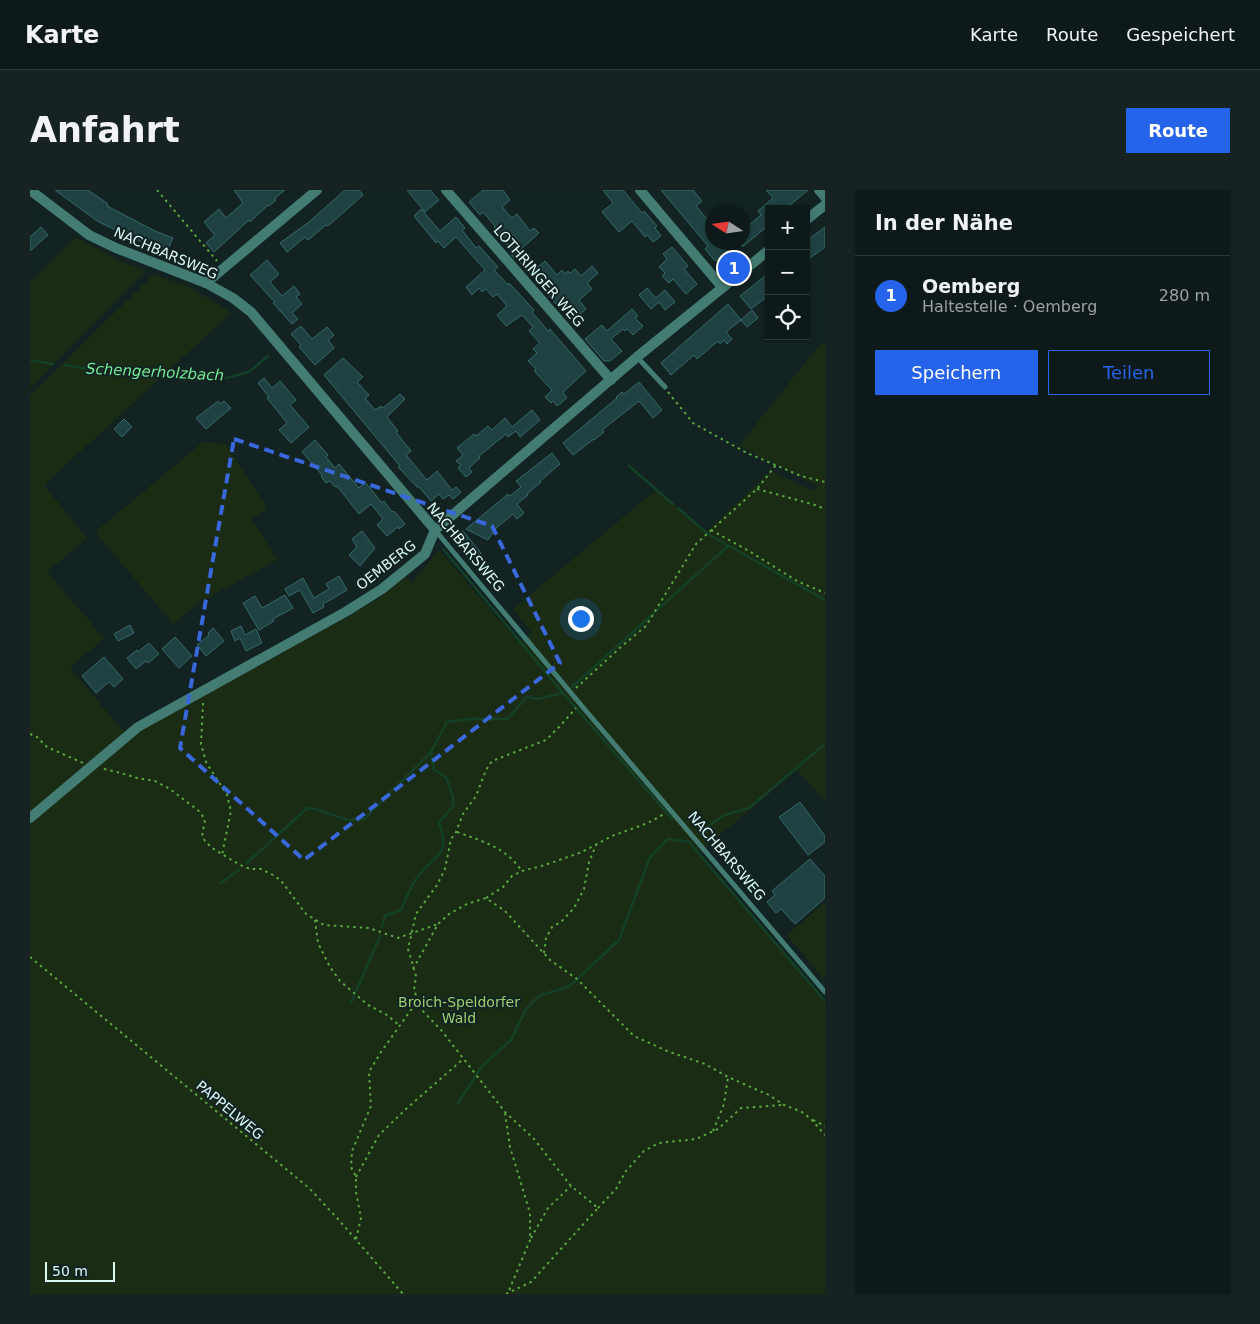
<!DOCTYPE html>
<html lang="de">
<meta charset="utf-8">
<style>
:root{--surface:#0e1a1a;--page:#172323;--text:#f1f3f6;--muted:#9ba1a2;--line:#2e3839;--accent:#2563eb}
body{margin:0;font-family:"DejaVu Sans",sans-serif;background:var(--page);color:var(--text)}
.controls{position:absolute;right:15px;top:15px;display:grid;overflow:hidden;border-radius:0px;box-shadow:0 1px 4px #0004}
.controls button{width:45px;height:45px;display:grid;place-items:center;padding:0;border:0;border-bottom:1px solid var(--line);background:var(--surface);color:var(--text);font:25px sans-serif}
.compass{position:absolute;left:675px;top:15px;width:45px;height:45px;border-radius:50%;background:var(--surface);box-shadow:0 1px 4px #0004;rotate:282deg}
.scale{position:absolute;left:15px;bottom:12px;width:70px;box-sizing:border-box;padding-left:5px;border:2px solid #d9faf7;border-top:0;font-size:14px;line-height:18px;white-space:nowrap;color:#d9faf7;-webkit-text-stroke:4px #122322;paint-order:stroke}
.you{position:absolute;left:550px;top:428px;width:18px;height:18px;margin:-12px;border:4px solid #fff;border-radius:50%;background:#1a73e8;box-shadow:0 0 0 8px #1a73e833}
.badge{display:grid;place-items:center;width:32px;height:32px;border-radius:50%;background:var(--accent);color:#fff;font-size:16px;font-weight:700}
.pin{position:absolute;translate:-50% -50%;border:2px solid #fff;box-shadow:0 1px 5px #0006}
.list{margin:0;padding:0;list-style:none}
h2{display:flex;justify-content:space-between;align-items:center;height:65px;margin:0;padding:0 20px;font-size:21px}
h2 small{font-size:16px;font-weight:400;color:var(--muted)}
.list li{display:grid;grid-template-columns:32px 1fr auto;gap:15px;align-items:center;box-sizing:border-box;height:80px;padding:0 20px;border-top:1px solid var(--line)}
.list b{display:block;font-size:19px;white-space:nowrap}
.list p{margin:0;font-size:16px;white-space:nowrap;color:var(--muted)}
.list em{font-size:16px;font-style:normal;color:var(--muted)}
.actions{display:flex;gap:10px;padding:15px 20px}
.actions a{flex:1;padding:11px 0;border:1px solid var(--accent);border-radius:0px;text-align:center;font-size:18px;color:var(--accent)}
.actions .main{background:var(--accent);color:#fff}
.icon{flex:none;width:28px;height:28px;fill:none;stroke:currentColor;stroke-width:2;stroke-linecap:round;stroke-linejoin:round}
.map{position:relative;flex:none;width:795px;height:1104px;overflow:hidden;border-radius:0px}
header{display:flex;align-items:center;gap:30px;box-sizing:border-box;height:70px;padding:0 25px;background:var(--surface);border-bottom:1px solid var(--line)}
header strong{font-size:24px}
nav{display:flex;gap:28px;margin-inline-start:auto;font-size:18px}
.intro{display:flex;align-items:center;justify-content:space-between;box-sizing:border-box;height:120px;padding:0 30px}
h1{margin:0;font-size:35px}
.button{padding:12px 22px;border-radius:0px;background:var(--accent);color:#fff;font-size:18px;font-weight:700}
main{display:flex;gap:30px;padding:0 30px}
aside{flex:1;background:var(--surface);border-radius:0px;box-shadow:0 1px 4px #0004}
.map>svg:first-child{display:block}
</style>
<header>
<strong>Karte</strong>
<nav><a>Karte</a><a>Route</a><a>Gespeichert</a></nav>
</header>
<div class="intro"><h1>Anfahrt</h1><a class="button">Route</a></div>
<main>
<div class="map">
<svg width="795" height="1104" viewBox="0 0 795 1104">
<rect width="100%" height="100%" fill="#122322"/>
<path fill="#1b2c15" d="M46,47L90,71L116,81L0,198V92Z
M124,84L161,98L201,123L14,295L57,348L17,382L74,448L40,478L101,550L116,537L349,409L375,387L382,393L409,360L489,453L502,443L483,419L627,299L676,342L741,281L783,301L788,296L709,256L787,158L795,152V611L767,580L668,663L795,811V1104H0V206Z
M173,252L196,254L237,318L222,329L247,370L170,412L143,434L65,342Z
M795,712V791L757,745Z"/>
<g fill="none" stroke-linecap="round" stroke-linejoin="round">
<path stroke="#134026" stroke-width="2.5" d="M0,170L23,174
M35,175L69,181L81,179L133,185L166,184L196,188L219,182L238,166
M599,276L643,314
M648,318L678,344L795,410
M413,359L533,503L642,629
M542,497L698,356
M669,643L694,625L719,618L795,554
M217,673L276,619L282,618L318,630L334,629L401,562L417,532L440,529H477L497,507L508,509L533,503
M191,693L209,680
M352,736L355,726L371,720C376,709 381,694 389,685C406,664 421,665 409,633L423,616V607L416,587L404,580L401,562
M321,813L350,746
M428,913L452,876L481,850L496,819L509,806L540,796L589,750L620,667L638,649L659,652L795,811"/>
</g>
<path fill="#204141" stroke="#356a6a" d="M25,0H58L78,14L77,16L125,41L143,48L137,61L100,47L67,31Z
M204,0H255L245,8L246,10L239,16L238,15L220,32L219,30L184,62L176,53L185,45L174,32L189,19L196,28L213,13Z
M315,0H329L333,5L298,36L296,35L278,50L275,47L257,62L250,53L279,32Z
M377,0H400L409,10L395,22Z
M453,0H473L480,10L472,17L482,28L487,24L500,41L504,38L509,43L492,58L508,77L515,71L527,85L532,80L535,84L538,81L540,83L545,79L551,86L562,76L568,83L557,93L562,99L549,110L556,119L550,124L555,130L548,135L530,113L527,115L517,104L520,102L503,82L500,84L486,68L485,69L480,63L482,62L464,37L465,36L453,22L450,25L439,12Z
M573,0H593L612,23L614,21L627,36L625,38L631,46L623,52L617,45L615,47L602,31L589,42L572,22L583,13Z
M631,0H663L672,11L666,16L682,35V52H690L697,61L685,71L675,59L678,56Z
M736,0H778L755,19H739V35L712,57V29L718,36L731,25L728,21L743,8Z
M391,19L410,41L426,27L435,38L432,40L446,58L449,56L468,77L464,80L478,95L479,93L493,108L504,120L502,122L518,141L520,139L556,181L533,202L537,208L527,216L523,211L521,213L515,207L522,200L504,181L506,179L498,171L507,163L503,159L510,153L499,141L503,137L492,125L476,136L467,125L477,116L467,104L463,107L456,99L452,102L449,98L442,105L436,97L455,80L426,47L414,58L408,51L406,53L384,26Z
M11,37L18,45L0,61V47Z
M795,37V57L776,71V51Z
M642,57L658,76L654,79L667,94L656,104L643,89L639,93L632,86L635,83L629,77L637,69L633,64Z
M237,70L249,84L240,92L252,106L264,96L270,104L266,107L272,114L262,123L268,129L262,134L243,113L245,112L239,106L220,85Z
M739,83V105L721,119L710,106Z
M617,98L626,108L635,100L645,112L635,120L629,112L621,119L609,105Z
M698,114L711,130L696,142L702,149L697,154L694,150L690,154L688,151L667,169L664,165L641,185L631,173Z
M602,119L608,126L605,128L613,136L603,145L597,139L595,141L593,139L581,149L592,161L580,171H574L555,149L572,135L577,141Z
M722,120L728,128L717,137L711,130Z
M271,136L282,149L297,137L304,145L298,150L304,158L285,175L269,157L271,155L261,144Z
M313,168L333,187L327,192L339,205L335,208L345,220L351,216L353,218L370,204L375,209L357,227L368,241L366,242L381,261L376,265L397,290L407,281L422,300L426,297L431,302L423,309L419,305L413,309L409,304L401,311L389,297H387L373,282L368,277L370,276L294,185Z
M234,188L242,198L250,191L266,210L260,215L279,237L261,253L249,240L257,233L237,208L239,207L228,193Z
M609,192L632,220L623,228L609,211L572,240L574,242L564,250V249L543,265L533,253L587,208L586,207L592,202L594,204Z
M188,211L190,214L194,211L201,218L176,239L166,228Z
M502,220L510,230L490,247L486,241L478,247L476,244L449,266L450,268L439,278L442,282L436,287L428,278L431,275L426,271L433,265L427,258L444,244L446,246L458,236L462,240L475,228L482,237Z
M94,229L102,237L92,247L84,239Z
M285,250L298,265L296,267L305,278L309,274L329,298L335,292L352,313L354,311L362,322L364,321L375,334L369,339L368,337L357,346L347,335L353,329L341,314L329,324L307,296L305,297L300,291L296,293L291,286L292,285L272,262Z
M522,263L530,274L510,291L511,292L497,304L498,305L487,314L494,323L487,329L483,324L465,339L458,350L436,339L478,304L480,306L491,297L486,291Z
M332,341L345,358L330,376L319,365L327,357L322,349Z
M433,341L451,363L445,368L428,346Z
M309,386L317,400L293,414L294,417L283,423L270,400L259,406L255,399L273,388L284,408L299,399L296,394Z
M255,405L263,418L243,429L244,431L229,440L213,413L225,406L232,418Z
M100,435L104,443L88,451L84,444Z
M211,436L215,445L226,439L232,453L216,461L210,448L205,451L201,441Z
M183,438L194,451L176,466L167,455L179,445L178,443Z
M145,447L162,466L149,478L132,459Z
M119,453L129,464L118,473L116,471L106,479L97,468L107,460L108,462Z
M74,467L93,489L84,497L79,492L66,503L52,486Z
M770,612L795,646V652L778,665L749,627Z
M780,669L795,686V708L765,734L751,719L746,723L737,712L745,705L742,701Z"/>
<g fill="none" stroke-linecap="round" stroke-linejoin="round">
<path stroke="#5aa73f" stroke-width="2" stroke-dasharray="2.5 4" stroke-linecap="butt" d="M127,0L187,71
M638,202L663,233L715,262L771,286L795,292
M727,299L782,314L795,319
M681,340L719,361L767,391L795,403
M546,498L591,457L616,436L666,354L727,299L746,275
M173,513L171,554L176,572L197,605L201,621L192,665
M0,544L7,547L17,557L53,573
M74,579L91,583L107,588L125,591L140,599L170,622L175,630L172,646L175,651L182,658L210,675L220,679H231L245,686L252,692L276,724L294,735L339,738L368,748L408,734
M427,642C454,652 475,657 492,681
M456,708L473,697L482,686L492,681L515,675L552,662L582,646L618,633L634,624
M285,730L288,753L300,777L310,791L338,815L357,825L370,836
M514,763L516,748L522,737L531,732L544,718L554,699L559,672L566,655
M0,767L279,998L308,1029L373,1104
M383,779L408,734L419,724L437,714L456,708L475,721L520,770L547,789L604,846L637,861L675,874L698,887L739,905L754,915L772,922L781,929L795,945
M475,923L480,957L500,1023V1050L478,1103
M783,930L795,936
M683,941L694,914L698,887
M326,987L349,945L376,919L432,870
M568,1018L586,999L596,981L614,961L629,953L666,949L688,939L711,918L752,915
M501,1048L518,1018L541,996
M326,1049L331,1028L326,1002V987L321,977L322,961L341,916L339,882L351,862L388,810
M476,1104L501,1092L568,1018L541,996L504,949L475,922L411,840L391,819L384,800L386,786L378,759L386,724L407,695L415,679L421,649L426,642L433,624L446,606L456,580L462,571L516,550L530,536L546,518"/>
<path stroke="#437c73" stroke-width="5" d="M607,167L635,197
M405,340L551,515L795,802"/>
<path stroke="#437c73" stroke-width="10" d="M416,0L581,190
M610,0L692,97
M789,0L795,7
M176,93L287,0
M0,628L108,537L317,421L352,399L395,364L405,340"/>
<path stroke="#437c73" stroke-width="10" d="M0,0L59,45L86,58L176,93L203,108L221,122L405,340L607,167L739,60
M776,30L795,15"/>
</g>
<path fill="none" stroke="#3968dd" stroke-width="4" stroke-dasharray="10 6" stroke-linejoin="round" d="M204,249L462,336L530,473L274,670L150,558Z"/>
<g text-anchor="middle" stroke-width="4" stroke-linejoin="round" paint-order="stroke">
<g font-size="14" fill="#d9faf7" stroke="#122322">
<text transform="translate(136 63) rotate(23)" y="5">NACHBARSWEG</text>
<text transform="translate(509 86) rotate(49)" y="5">LOTHRINGER WEG</text>
<text transform="translate(436 357) rotate(50)" y="5">NACHBARSWEG</text>
<text transform="translate(356 375) rotate(-38)" y="5">OEMBERG</text>
<text transform="translate(697 666) rotate(50)" y="5">NACHBARSWEG</text>
<text transform="translate(200 920) rotate(40)" y="5">PAPPELWEG</text>
</g>
<g font-size="14" fill="#9ad06e" stroke="#122322">
<text x="429" y="817">Broich-Speldorfer<tspan x="429" dy="16">Wald</tspan></text>
</g>
<g font-size="15" font-style="italic" fill="#74ec94" stroke="#122322">
<text transform="translate(125 182) rotate(3)" y="5">Schengerholzbach</text>
</g>
</g>
</svg>
<div class="controls">
<button>+</button>
<button>−</button>
<button><svg class="icon" aria-label="locate" viewBox="0 0 24 24"><circle cx="12" cy="12" r="6"/><path d="M12 2v4M12 18v4M2 12h4M18 12h4"/></svg></button>
</div>
<svg class="compass" viewBox="-18 -18 36 36"><path d="M0-13l5 13h-10z" fill="#e53935"/><path d="M0 13l5-13h-10z" fill="#9ba1a2"/></svg>
<div class="scale">50 m</div>
<div class="you"></div>
<div class="pin badge" style="left:704px;top:78px">1</div>
</div>
<aside>
<h2>In der Nähe<small></small></h2>
<ul class="list">
<li><span class="badge">1</span><div><b>Oemberg</b><p>Haltestelle · Oemberg</p></div><em>280 m</em></li>
</ul>
<div class="actions"><a class="main">Speichern</a><a>Teilen</a></div>
</aside>
</main>
